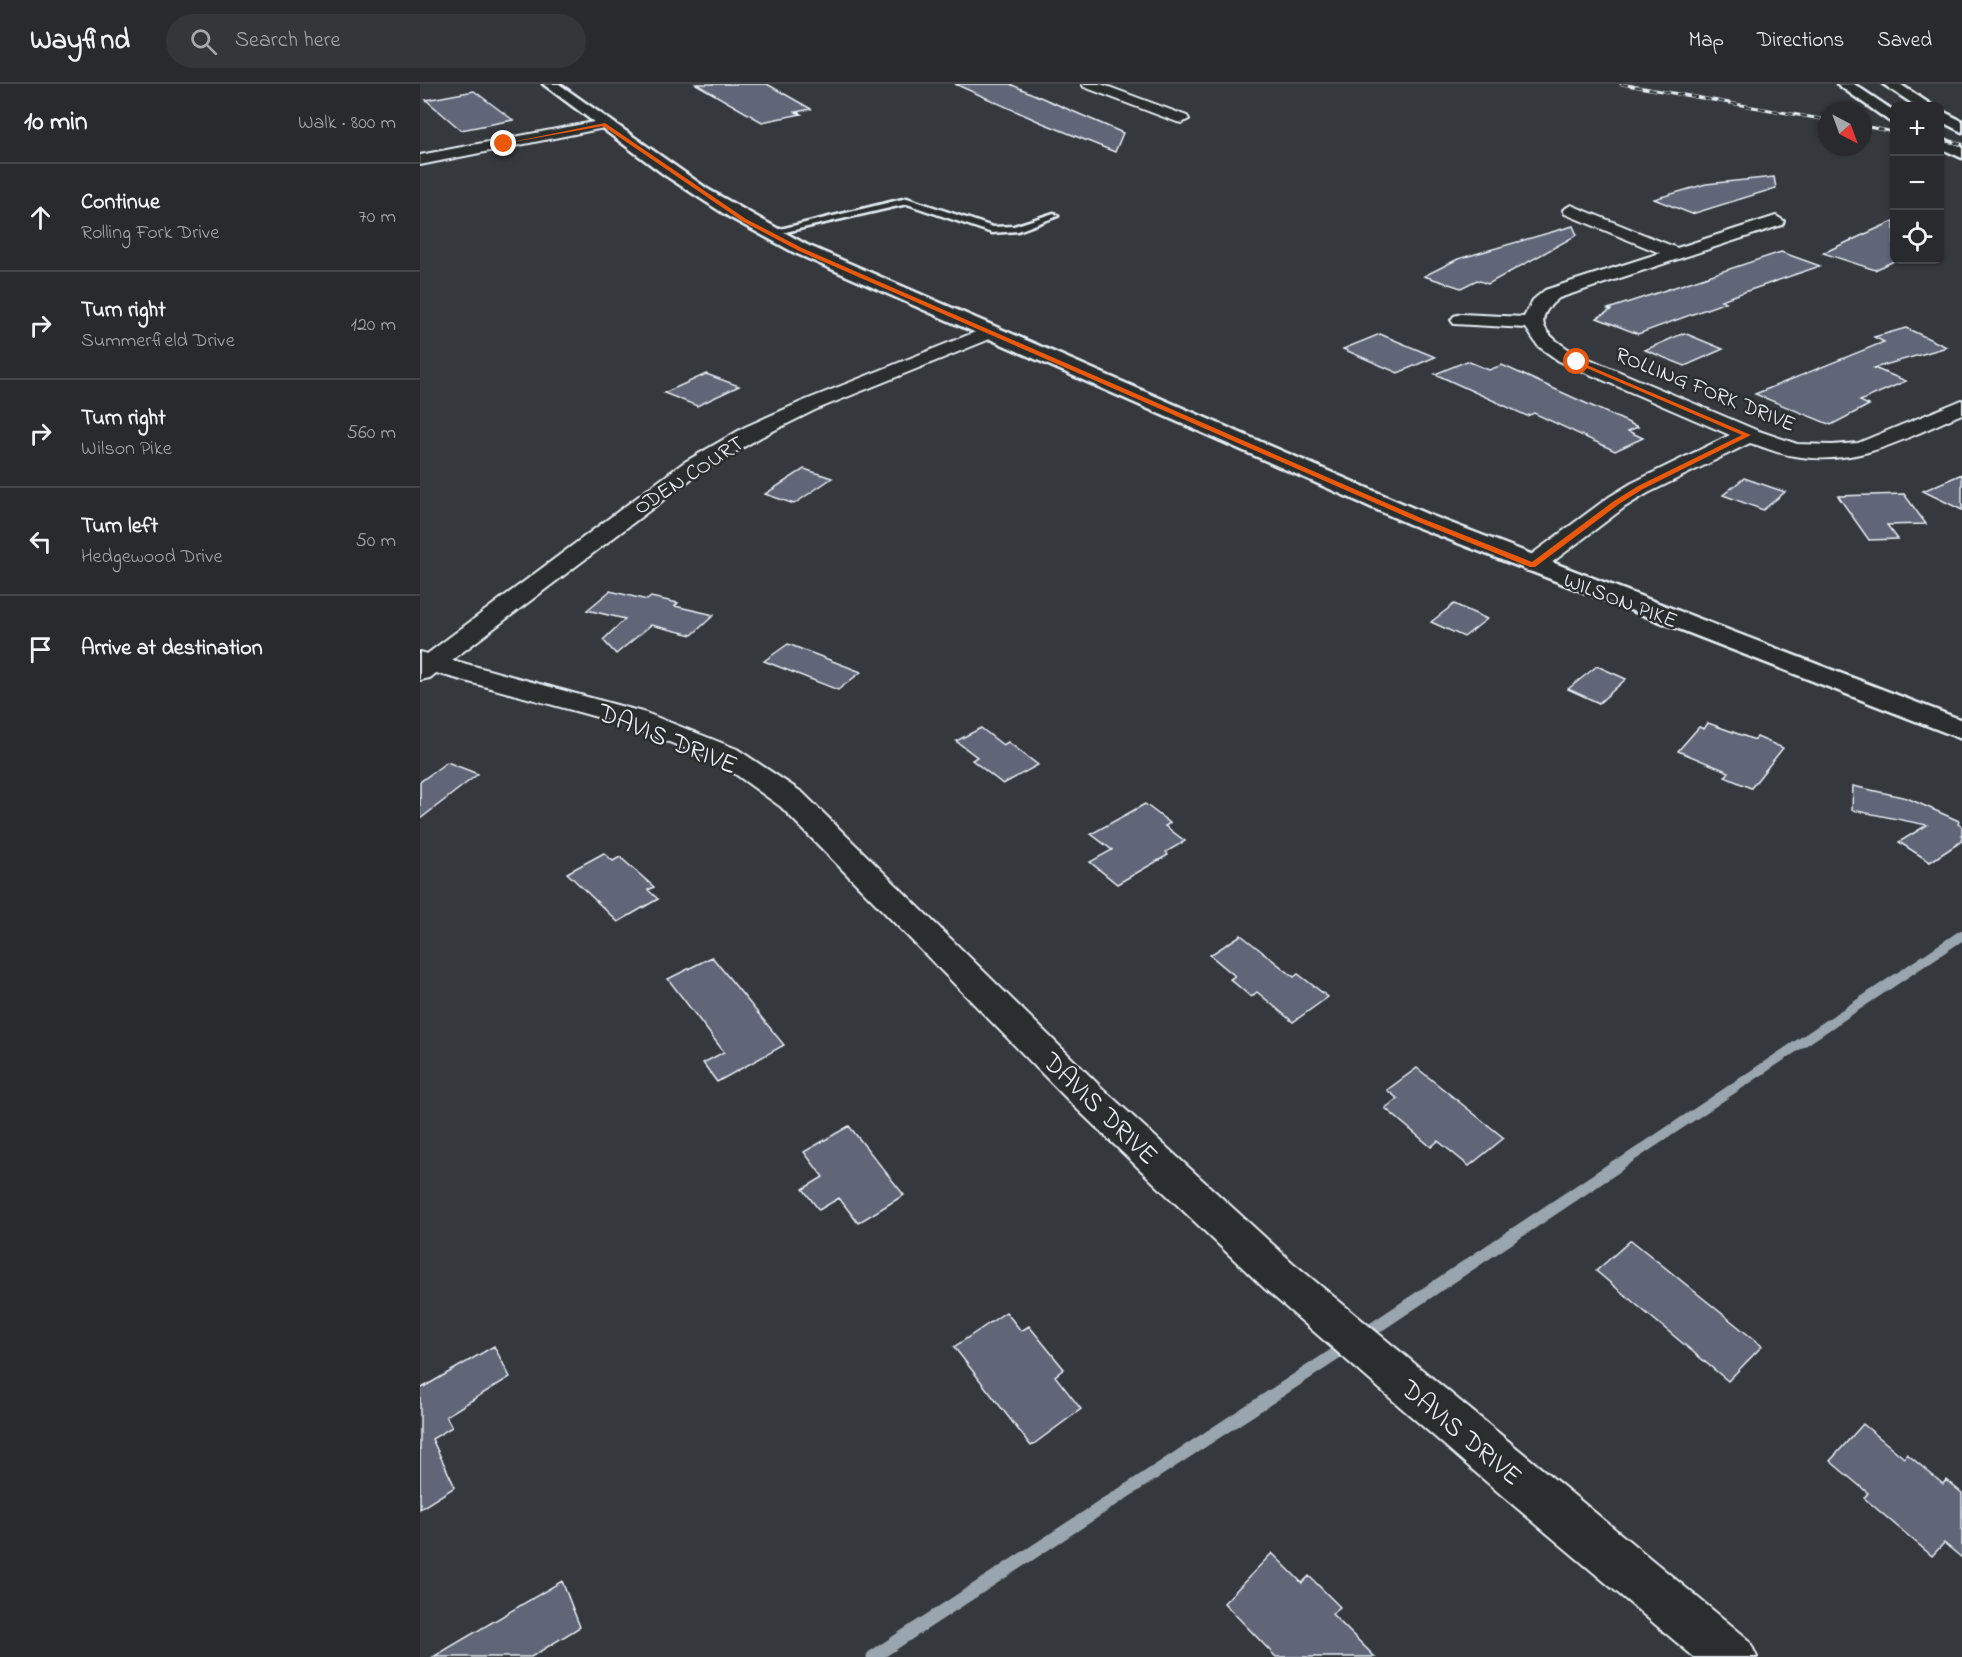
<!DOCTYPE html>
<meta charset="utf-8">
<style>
:root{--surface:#282a2e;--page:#34363a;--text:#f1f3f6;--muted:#a5a7aa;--line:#44464a}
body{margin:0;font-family:"Indie Flower",sans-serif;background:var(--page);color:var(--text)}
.controls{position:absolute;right:18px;top:18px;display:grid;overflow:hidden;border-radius:9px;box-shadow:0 2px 4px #0004}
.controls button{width:54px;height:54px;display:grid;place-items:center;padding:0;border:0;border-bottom:2px solid var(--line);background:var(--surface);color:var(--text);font:30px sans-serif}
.compass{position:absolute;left:1398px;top:18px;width:54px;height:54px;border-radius:50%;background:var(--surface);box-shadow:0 2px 4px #0004;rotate:139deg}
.stop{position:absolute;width:18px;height:18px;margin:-14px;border:4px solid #ea580c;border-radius:50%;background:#fff}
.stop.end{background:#ea580c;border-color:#fff;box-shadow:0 2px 6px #0008}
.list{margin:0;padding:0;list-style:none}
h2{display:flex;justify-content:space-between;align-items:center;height:78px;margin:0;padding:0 24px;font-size:26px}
h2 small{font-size:20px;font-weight:400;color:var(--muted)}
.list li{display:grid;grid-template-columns:39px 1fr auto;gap:18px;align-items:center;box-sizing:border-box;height:108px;padding:0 24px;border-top:2px solid var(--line)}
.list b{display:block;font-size:22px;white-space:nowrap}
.list p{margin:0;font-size:20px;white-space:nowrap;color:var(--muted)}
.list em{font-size:20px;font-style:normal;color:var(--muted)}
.icon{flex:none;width:33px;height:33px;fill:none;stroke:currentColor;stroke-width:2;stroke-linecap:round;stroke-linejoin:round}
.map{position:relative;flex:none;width:1542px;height:1573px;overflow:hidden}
header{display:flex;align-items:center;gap:36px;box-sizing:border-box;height:84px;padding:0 30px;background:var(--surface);border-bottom:2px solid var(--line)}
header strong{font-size:28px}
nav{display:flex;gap:33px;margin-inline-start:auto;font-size:21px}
.search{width:420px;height:54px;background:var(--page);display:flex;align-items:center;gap:15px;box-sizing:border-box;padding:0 21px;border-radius:33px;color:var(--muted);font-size:22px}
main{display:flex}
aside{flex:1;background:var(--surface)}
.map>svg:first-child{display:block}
</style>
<header>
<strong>Wayfind</strong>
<div class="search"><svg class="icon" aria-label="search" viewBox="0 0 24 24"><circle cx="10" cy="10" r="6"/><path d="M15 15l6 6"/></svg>Search here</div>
<nav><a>Map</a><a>Directions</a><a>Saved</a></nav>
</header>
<main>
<aside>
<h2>10 min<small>Walk · 800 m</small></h2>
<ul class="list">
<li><svg class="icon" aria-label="ahead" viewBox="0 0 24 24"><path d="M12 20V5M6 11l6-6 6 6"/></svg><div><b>Continue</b><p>Rolling Fork Drive</p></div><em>70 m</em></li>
<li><svg class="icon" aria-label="right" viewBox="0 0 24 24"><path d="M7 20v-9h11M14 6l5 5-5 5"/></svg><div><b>Turn right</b><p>Summerfield Drive</p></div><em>120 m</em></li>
<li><svg class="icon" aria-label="right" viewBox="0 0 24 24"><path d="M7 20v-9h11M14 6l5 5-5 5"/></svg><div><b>Turn right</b><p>Wilson Pike</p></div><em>560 m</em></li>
<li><svg class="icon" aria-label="left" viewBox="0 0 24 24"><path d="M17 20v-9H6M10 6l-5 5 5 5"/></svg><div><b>Turn left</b><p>Hedgewood Drive</p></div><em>50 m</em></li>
<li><svg class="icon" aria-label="arrive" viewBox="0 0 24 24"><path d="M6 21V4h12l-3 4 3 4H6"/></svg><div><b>Arrive at destination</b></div></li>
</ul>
</aside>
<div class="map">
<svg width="1542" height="1573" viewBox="0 0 1542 1573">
<rect width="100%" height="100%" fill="#35383d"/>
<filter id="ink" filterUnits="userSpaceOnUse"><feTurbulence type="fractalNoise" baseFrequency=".0167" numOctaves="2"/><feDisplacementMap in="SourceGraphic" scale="12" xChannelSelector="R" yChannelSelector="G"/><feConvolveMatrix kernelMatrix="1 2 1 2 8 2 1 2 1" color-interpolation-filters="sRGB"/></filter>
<g filter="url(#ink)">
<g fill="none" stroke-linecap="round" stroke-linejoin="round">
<path stroke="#99a5af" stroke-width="10" d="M1196,1083L1542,851"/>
<path stroke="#99a5af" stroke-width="13" d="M944,1251L1198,1081
M453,1573L928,1262"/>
</g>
<path fill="#616577" stroke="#e8f1f8" stroke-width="1.5" d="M276,0H347L391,25L376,28L381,30L342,38Z
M535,0H590L703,49L695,68L620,38Z
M54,7L93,36L41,46L6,16Z
M1354,93L1356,104L1272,130L1234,115L1286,100Z
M1474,137V177L1455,186L1403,169Z
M1153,142L1157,151L1068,200L1057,196L1041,204L1004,192L1038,175Z
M1361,168L1400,182L1301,216L1306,218L1218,250L1177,234L1191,226L1188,225Z
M1486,244L1527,263L1454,284L1486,297L1440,317L1449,321L1411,341L1335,310L1464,258L1454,253Z
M1264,249L1303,265L1265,282L1225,266Z
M960,250L1015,273L978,289L923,265Z
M1047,277L1069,286L1082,281L1218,343L1208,347L1223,354L1195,367L1114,329L1107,332L1015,290Z
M286,290L319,302L277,322L244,309Z
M384,385L412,394L374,420L345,410Z
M1542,390V426L1503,407Z
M1324,394L1365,408L1343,426L1303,411Z
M1484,410L1506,440L1467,441L1478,455L1449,456L1418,412Z
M190,507L227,516L231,513L258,519L255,522L294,531L272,551L231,541L196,570L183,556L205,535L167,526Z
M1034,520L1067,535L1044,553L1011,538Z
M368,560L441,588L418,606L344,577Z
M1177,582L1206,595L1179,619L1148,605Z
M1288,639L1335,656L1337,653L1363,664L1331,704L1305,693L1309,688L1258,667L1279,643L1284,645Z
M561,644L583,661L588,658L618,681L583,700L552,676L557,673L536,657Z
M27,678L58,690L0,735V698Z
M1433,702L1487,714L1539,737L1538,740L1542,743V757L1510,778L1479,758L1507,741L1432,726Z
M725,720L750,739L745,742L765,757L746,768L748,771L697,800L670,778L692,766L671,750Z
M184,769L193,777L200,773L234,803L228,806L238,815L198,838L147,789Z
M821,851L874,893L878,890L908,913L873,938L837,908L831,913L810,895L815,892L790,871Z
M292,873L364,961L297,998L283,979L304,968L248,895Z
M997,984L1084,1054L1049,1082L1018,1057L1011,1063L965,1024L978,1015L967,1006Z
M429,1042L484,1111L438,1139L419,1114L399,1126L383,1105L403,1093L384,1068Z
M1211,1156L1342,1262L1308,1297L1176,1187Z
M586,1228L601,1247L609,1242L644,1285L635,1292L661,1325L611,1362L534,1263Z
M74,1262L90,1293L26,1332L32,1343L12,1355L35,1403L0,1425V1305Z
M1443,1340L1484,1374L1487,1370L1523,1400L1526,1396L1542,1409V1474L1524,1459L1512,1472L1444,1414L1448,1409L1410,1377Z
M852,1469L882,1499L889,1492L920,1523L912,1530L955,1573H856L804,1519Z
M142,1497L160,1543L111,1573H13Z"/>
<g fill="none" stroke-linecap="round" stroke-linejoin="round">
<g stroke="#e8f1f8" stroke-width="5">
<path id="service" d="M487,114L573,143L594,142L634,129L638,132L598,147L572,149L487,120L348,152L344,149Z"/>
</g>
<g stroke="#e8f1f8" stroke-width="4">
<path id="minor" d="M662,0H681L767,32L769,35L762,39L757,38L664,3Z
M184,36L189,37L191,40L189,43L0,81V71Z
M1151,121L1257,164L1356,132L1364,137L1362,141L1139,214C1108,238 1128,252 1153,268L1336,346L1377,360L1412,361L1438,359L1542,316V330C1485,354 1439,383 1374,372C1359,370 1344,363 1330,359L1228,409L1205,423L1122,486L1113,488L1104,486L1101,481L1104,476L1189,413L1212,399L1310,351L1139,277L1118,262L1106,244L1034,240L1031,236L1034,232L1041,230L1104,233L1113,216L1125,206L1240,169L1145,130L1143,126Z
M568,243L575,245L578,249L575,253L395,326L341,353L279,389L32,576L226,629L317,665L383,709L682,1004L873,1179L1329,1556L1337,1573H1274L1085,1414L845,1205L656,1024L361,723L297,677L206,641L16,589L10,594L0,596V568L7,570L263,379L325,343L381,318Z"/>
</g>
<g stroke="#e8f1f8" stroke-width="5">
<path id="secondary" d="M123,0H139L289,106L387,161L1007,430L1542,636V655L989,440L375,169L309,133L246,92Z"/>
</g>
<g stroke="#e8f1f8" stroke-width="5">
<path id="motorway" d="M1417,0H1434L1474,27V38L1469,37Z
M1463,0H1480L1513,22H1496Z
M1520,26L1542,37V48L1520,37Z
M1520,53L1542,63V74L1520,64Z"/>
</g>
<use href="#service" fill="#2a2d2e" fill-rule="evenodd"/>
<use href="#minor" fill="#2a2d2e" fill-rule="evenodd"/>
<use href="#secondary" fill="#2a2d2e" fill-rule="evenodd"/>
<use href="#motorway" fill="#2a2d2e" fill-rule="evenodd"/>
<g stroke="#e8f1f8" stroke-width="3">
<path id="rail" d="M1201,0L1407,36
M1443,42L1474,48
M1520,56L1542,60"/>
</g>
<use href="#rail" stroke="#2a2d2e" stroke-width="2" stroke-dasharray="7" stroke-linecap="butt"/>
</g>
</g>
<path fill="#ea580c" d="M185,39L326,135L382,164L1001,434L1112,478L1194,417L1218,402L1322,351L1155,279V276L1331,351L1223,405L1199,420L1115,483H1110L996,437L379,167L322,137L183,42L82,60Z"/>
<g text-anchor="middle" stroke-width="5" stroke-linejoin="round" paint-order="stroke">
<g font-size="22" fill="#e8f1f8" stroke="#2a2d2e">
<text transform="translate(1286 304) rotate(22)" y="8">ROLLING FORK DRIVE</text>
<text transform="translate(268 390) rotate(-33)" y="8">ODEN COURT</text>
<text transform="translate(1201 515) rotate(21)" y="8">WILSON PIKE</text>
</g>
<g font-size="27" fill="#e8f1f8" stroke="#2a2d2e">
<text transform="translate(248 654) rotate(22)" y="9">DAVIS DRIVE</text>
<text transform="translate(681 1024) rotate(44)" y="9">DAVIS DRIVE</text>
<text transform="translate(1042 1348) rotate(40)" y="9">DAVIS DRIVE</text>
</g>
</g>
</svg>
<div class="controls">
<button>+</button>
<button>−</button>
<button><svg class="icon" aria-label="locate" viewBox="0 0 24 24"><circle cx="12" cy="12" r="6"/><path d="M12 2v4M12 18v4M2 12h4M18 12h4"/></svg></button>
</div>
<svg class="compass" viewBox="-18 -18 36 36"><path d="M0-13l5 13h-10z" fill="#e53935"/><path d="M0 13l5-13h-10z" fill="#a5a7aa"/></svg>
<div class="stop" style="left:1157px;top:278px"></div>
<div class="stop end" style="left:84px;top:60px"></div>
</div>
</main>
